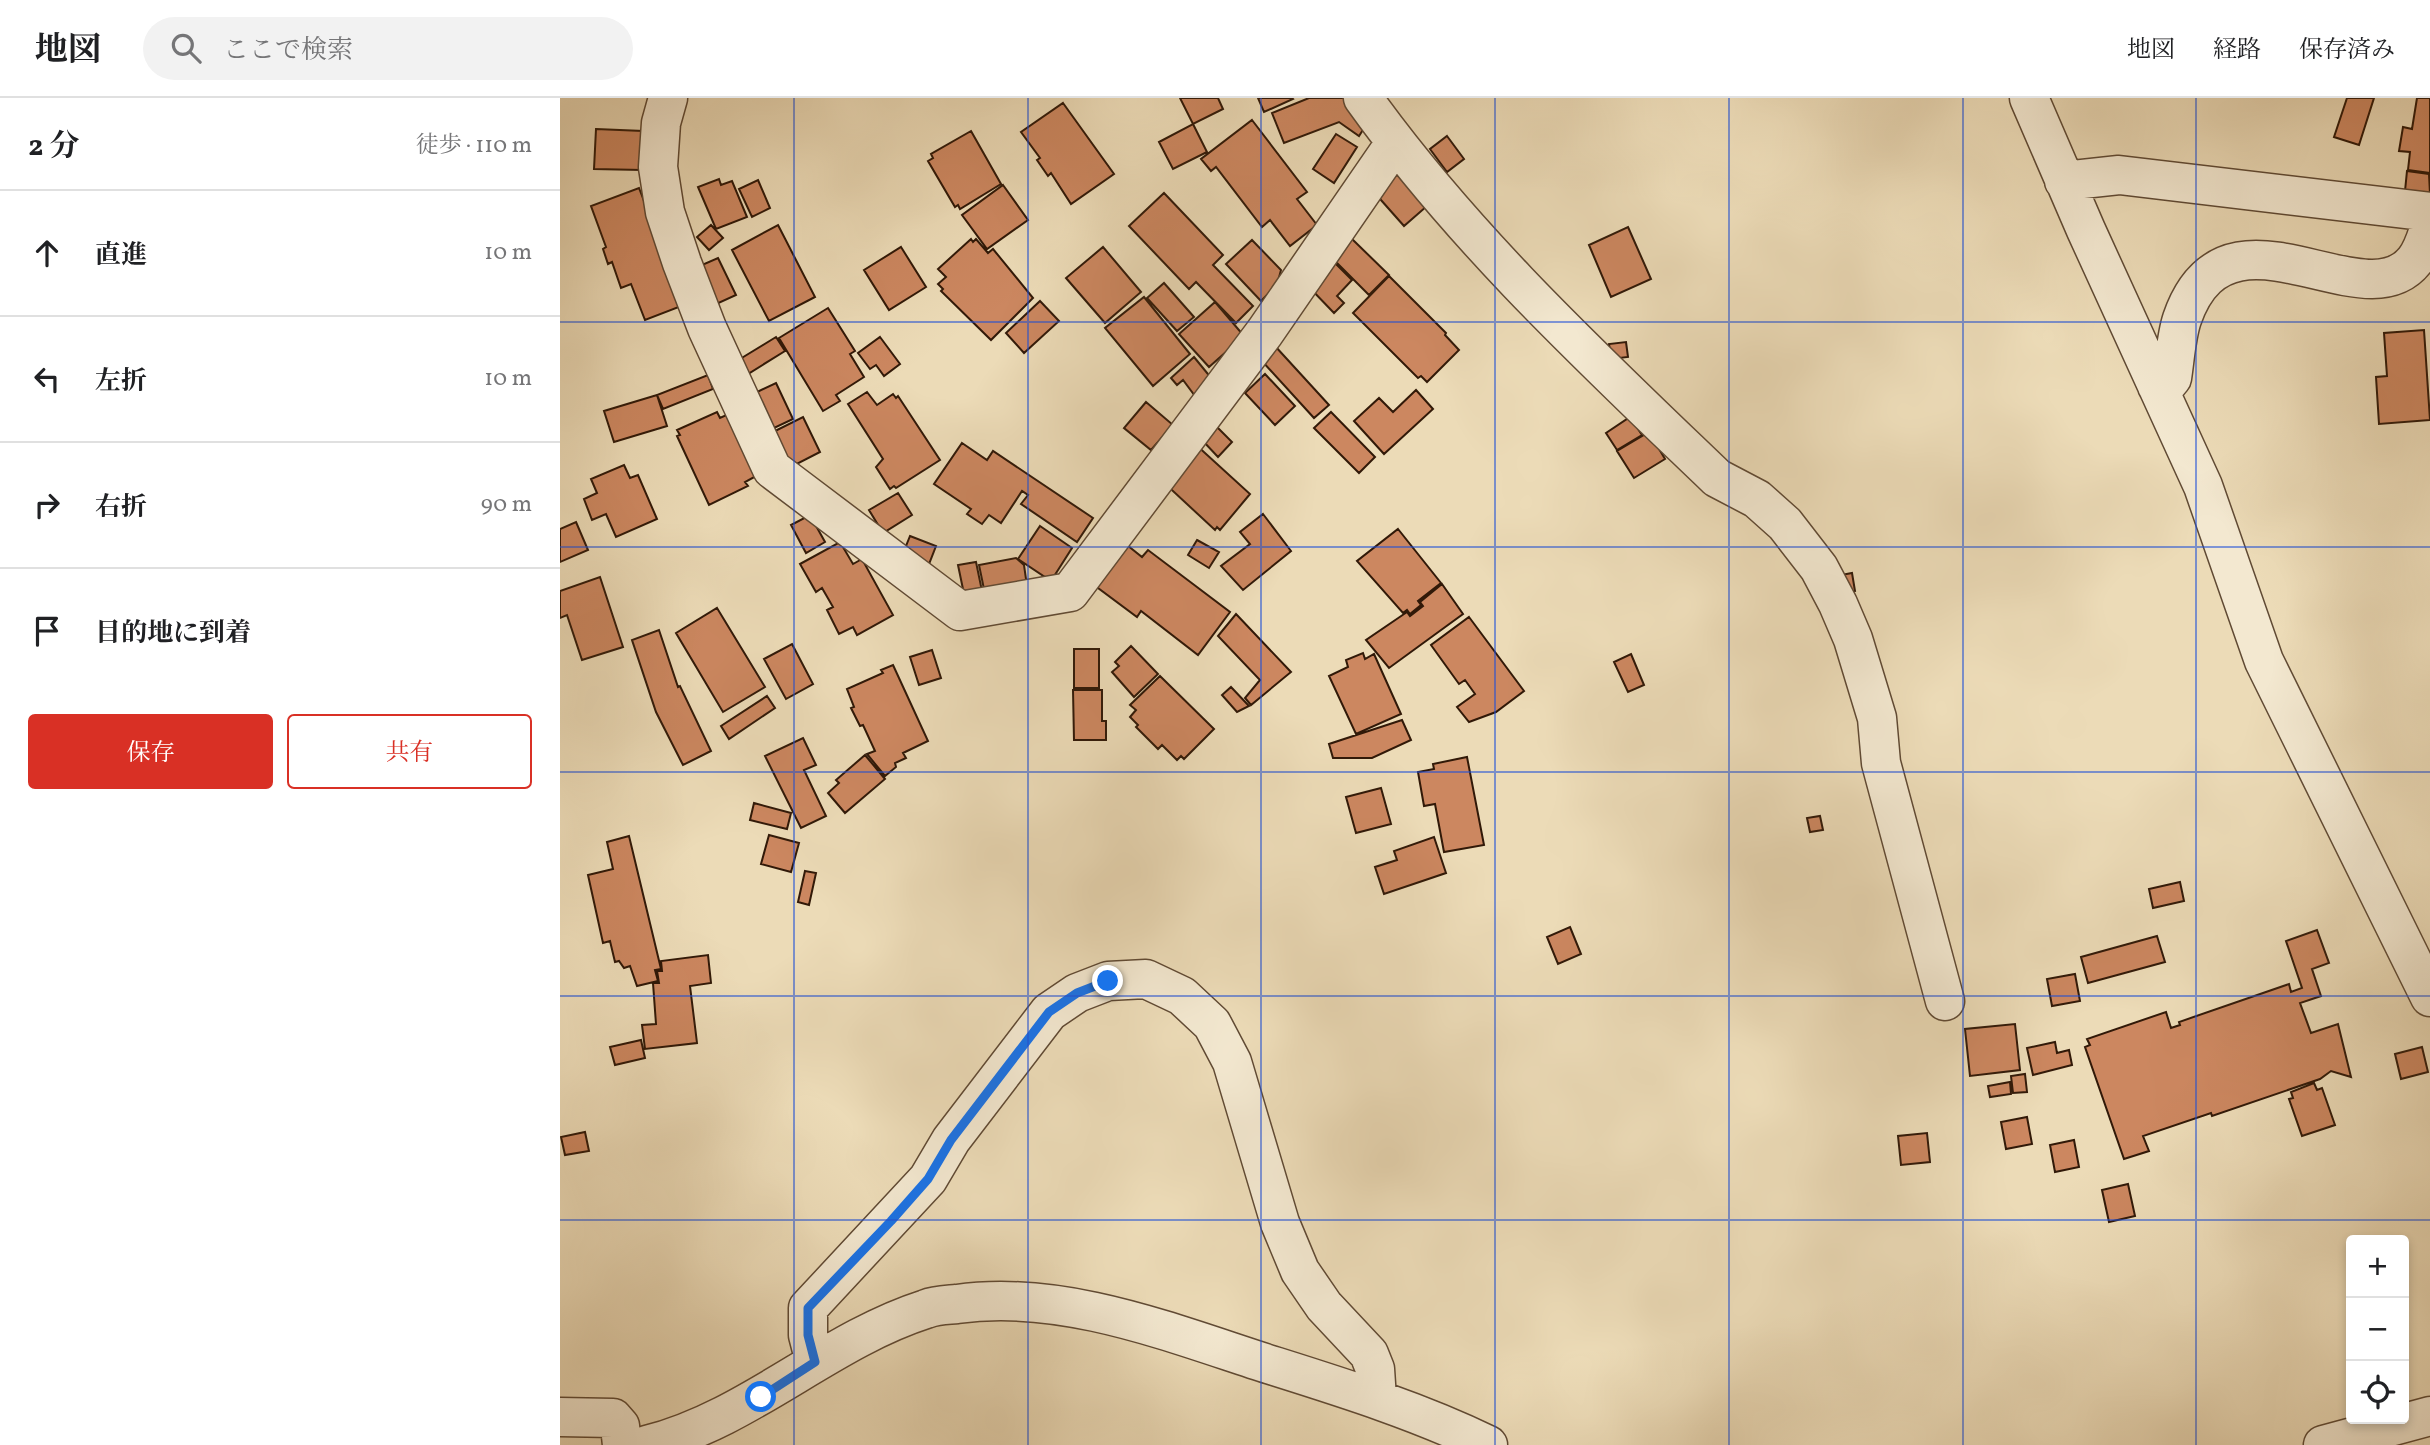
<!DOCTYPE html>
<html lang="ja">
<meta charset="utf-8">
<style>
:root{--surface:#fff;--page:#f2f2f2;--text:#202124;--muted:#757577;--line:#e0e0e0;--accent:#d93025}
body{margin:0;font-family:Vollkorn,"Noto Serif JP",serif;background:var(--page);color:var(--text)}
.controls{position:absolute;right:21px;bottom:21px;display:grid;overflow:hidden;border-radius:7px;box-shadow:0 4px 10px #0003}
.controls button{width:63px;height:63px;display:grid;place-items:center;padding:0;border:0;border-bottom:2px solid var(--line);background:var(--surface);color:var(--text);font:35px sans-serif}
.stop{position:absolute;width:21px;height:21px;margin:-16px;border:5px solid #1a73e8;border-radius:50%;background:#fff}
.stop.end{background:#1a73e8;border-color:#fff;box-shadow:0 2px 7px #0008}
.list{margin:0;padding:0;list-style:none}
h2{display:flex;justify-content:space-between;align-items:center;height:91px;margin:0;padding:0 28px;font-size:30px}
h2 small{font-size:23px;font-weight:400;color:var(--muted)}
.list li{display:grid;grid-template-columns:46px 1fr auto;gap:21px;align-items:center;box-sizing:border-box;height:126px;padding:0 28px;border-top:2px solid var(--line)}
.list b{display:block;font-size:26px;white-space:nowrap}
.list em{font-size:23px;font-style:normal;color:var(--muted)}
.actions{display:flex;gap:14px;padding:21px 28px}
.actions a{flex:1;padding:16px 0;border:2px solid var(--accent);border-radius:7px;text-align:center;font-size:24px;color:var(--accent)}
.actions .main{background:var(--accent);color:#fff}
.icon{flex:none;width:38px;height:38px;fill:none;stroke:currentColor;stroke-width:2;stroke-linecap:round;stroke-linejoin:round}
.map{position:relative;flex:none;width:1870px;height:1347px;overflow:hidden}
header{display:flex;align-items:center;gap:42px;box-sizing:border-box;height:98px;padding:0 35px;background:var(--surface);border-bottom:2px solid var(--line)}
header strong{font-size:33px}
nav{display:flex;gap:38px;margin-inline-start:auto;font-size:24px}
.search{width:490px;height:63px;background:var(--page);display:flex;align-items:center;gap:18px;box-sizing:border-box;padding:0 24px;border-radius:38px;color:var(--muted);font-size:26px}
main{display:flex}
aside{flex:1;background:var(--surface)}
.map>svg:first-child{display:block}
</style>
<header>
<strong>地図</strong>
<div class="search"><svg class="icon" aria-label="search" viewBox="0 0 24 24"><circle cx="10" cy="10" r="6"/><path d="M15 15l6 6"/></svg>ここで検索</div>
<nav><a>地図</a><a>経路</a><a>保存済み</a></nav>
</header>
<main>
<aside>
<h2>2 分<small>徒歩 · 110 m</small></h2>
<ul class="list">
<li><svg class="icon" aria-label="ahead" viewBox="0 0 24 24"><path d="M12 20V5M6 11l6-6 6 6"/></svg><div><b>直進</b></div><em>10 m</em></li>
<li><svg class="icon" aria-label="left" viewBox="0 0 24 24"><path d="M17 20v-9H6M10 6l-5 5 5 5"/></svg><div><b>左折</b></div><em>10 m</em></li>
<li><svg class="icon" aria-label="right" viewBox="0 0 24 24"><path d="M7 20v-9h11M14 6l5 5-5 5"/></svg><div><b>右折</b></div><em>90 m</em></li>
<li><svg class="icon" aria-label="arrive" viewBox="0 0 24 24"><path d="M6 21V4h12l-3 4 3 4H6"/></svg><div><b>目的地に到着</b></div></li>
</ul>
<div class="actions"><a class="main">保存</a><a>共有</a></div>
</aside>
<div class="map">
<svg width="1870" height="1347" viewBox="0 0 1870 1347">
<rect width="100%" height="100%" fill="#ecdbb7"/>
<filter id="stains"><feTurbulence type="fractalNoise" baseFrequency=".00286" numOctaves="4"/><feColorMatrix values="0 0 0 0 .2 0 0 0 0 .09 0 0 0 0 .02 0 0 0 .5 -.17"/></filter>
<radialGradient id="worn" r=".72"><stop offset=".6" stop-color="#630" stop-opacity="0"/><stop offset="1" stop-color="#630" stop-opacity=".3"/></radialGradient>
<path fill="#cc8760" stroke="#311908" stroke-width="2" d="M620,0H658L663,11L633,26Z
M698,0H732L733,1L704,14Z
M749,0H789L806,27L799,38L779,24L724,45L712,15Z
M1787,0H1814L1799,47L1774,39Z
M1857,0H1870V79V75L1848,72L1850,54L1839,53L1843,29L1852,31Z
M503,5L554,76L511,106L491,75L488,78L477,62L480,60L461,34Z
M692,22L747,94L737,101L757,127L730,148L710,122L702,129L656,69L651,73L641,61Z
M633,26L647,54L613,71L599,44Z
M36,31L83,33L82,72L34,71Z
M411,33L441,86L400,111L398,107L395,109L368,63L373,60L371,56Z
M776,36L797,49L774,85L753,71Z
M887,38L904,61L887,74L870,51Z
M837,73L867,108L844,128L813,93Z
M1847,73L1869,76L1870,96L1845,93Z
M159,81L161,87L172,83L187,119L156,131L138,89Z
M198,82L210,110L192,119L179,91Z
M443,87L468,122L427,151L402,117Z
M79,90L124,207L85,222L71,186L61,190L52,164L48,166L43,151L46,149L31,108Z
M604,95L663,157L653,167L693,208L676,225L636,184L629,191L569,128Z
M151,127L163,140L149,152L137,139Z
M218,127L255,199L209,223L172,152Z
M1068,129L1091,181L1051,199L1029,147Z
M791,140L829,177L809,197L772,160Z
M411,141L413,144L416,141L428,155L433,151L473,200L431,242L381,193L383,191L378,186L386,179L378,171Z
M692,142L721,172L717,187L701,203L666,166Z
M341,149L366,189L329,212L304,172Z
M543,149L581,194L545,225L506,180Z
M158,160L176,197L152,208L135,170Z
M773,163L792,182L777,198L784,205L774,215L748,188Z
M829,178L886,235L885,237L899,252L867,284L861,278L858,280L793,215Z
M604,185L634,219L617,233L587,200Z
M584,199L630,256L593,288L545,230Z
M480,203L499,223L464,255L446,235Z
M655,204L684,238L649,269L619,236Z
M268,210L295,253L290,256L304,279L276,297L280,303L263,313L219,240Z
M1864,232L1870,322L1819,326L1816,279L1827,278L1824,235Z
M216,239L225,253L188,276L180,261Z
M320,239L340,266L324,278L316,267L310,271L298,255Z
M1066,244L1068,259L1051,261L1049,246Z
M715,248L769,307L754,320L701,262Z
M634,259L652,281L635,298L623,282L617,287L611,280Z
M705,276L735,308L715,327L685,295Z
M148,277L153,291L103,311L97,297Z
M216,285L233,321L212,331L195,295Z
M856,292L873,311L824,356L794,323L819,300L833,314Z
M307,294L317,307L333,296L336,300L338,298L380,362L336,390L334,388L330,391L316,369L323,361L288,306Z
M97,297L107,328L54,344L44,313Z
M586,304L613,327L591,352L564,330Z
M157,314L160,320L173,314L198,377L185,384L188,388L149,407L117,338L120,337L117,332Z
M771,314L815,359L799,375L754,330Z
M243,319L260,354L229,370L211,335Z
M1070,319L1082,337L1057,352L1046,335Z
M656,328L672,344L658,359L642,342Z
M1089,334L1105,361L1074,380L1057,353Z
M402,345L427,362L433,353L533,420L517,444L461,406L468,397L462,393L441,425L429,417L422,426L407,416L411,411L374,386Z
M634,345L690,396L660,432L657,429L655,432L600,381Z
M64,367L70,380L78,377L97,421L56,439L46,416L32,422L24,401L37,395L31,381Z
M338,395L352,417L323,435L309,412Z
M703,416L731,453L683,492L661,468L690,446L680,434Z
M250,417L265,444L246,455L231,427Z
M16,424L28,452L0,464V431Z
M480,428L512,450L491,483L458,461Z
M838,431L881,485L858,503L861,507L850,516L847,512L843,515L797,463Z
M350,438L376,448L369,466L344,453Z
M637,442L659,454L649,470L628,457Z
M562,443L582,459L588,452L670,514L638,557L581,513L577,519L530,484Z
M280,444L293,466L302,461L333,517L297,537L293,529L279,536L267,512L273,509L262,490L256,494L240,466Z
M456,460L464,467L467,488L425,496L419,467Z
M416,464L422,493L404,496L398,467Z
M1292,475L1295,493L1279,496L1276,478Z
M40,479L63,549L22,562L7,517L0,520V493Z
M882,486L903,516L829,570L806,542L847,514L850,518L863,508L860,504Z
M157,510L205,589L163,614L116,535Z
M676,516L731,574L691,607L685,600L700,582L658,538Z
M909,519L964,593L936,614L909,624L897,609L915,596L905,582L899,586L871,547Z
M99,532L118,589L120,588L151,653L123,667L96,614L72,542Z
M232,546L253,586L226,601L204,561Z
M571,548L598,576L574,599L552,574L559,568L555,564Z
M514,551H539V590H514Z
M372,552L381,580L359,587L350,559Z
M803,555L805,561L814,556L841,616L796,636L769,578L788,569L786,562Z
M1071,556L1084,587L1068,594L1054,564Z
M333,567L368,643L343,655L346,660L335,665L336,669L325,678L307,656L315,653L303,627L300,628L291,610L294,609L287,591L323,575L321,572Z
M600,578L654,631L624,661L621,658L617,662L602,647L598,651L576,629L578,627L570,619L576,612L570,607Z
M671,589L689,608L677,614L662,597Z
M513,592H542V623H546V642H514Z
M207,598L215,610L169,641L161,628Z
M842,622L851,642L812,660H773L769,646Z
M243,640L256,667L244,672L266,718L241,730L205,658Z
M305,657L325,681L285,715L268,695L279,685L276,682Z
M907,659L924,747L884,754L875,706L864,708L858,674L874,671L873,666Z
M821,690L831,726L796,735L786,699Z
M194,705L231,715L227,731L190,722Z
M1260,718L1263,732L1250,734L1247,720Z
M209,737L239,745L231,774L201,766Z
M69,738L101,871L95,872L98,883L77,888L70,868L64,870L59,863L55,864L50,843L43,845L28,777L53,771L47,744Z
M874,739L886,775L824,796L815,769L837,762L834,753Z
M245,773L256,775L249,807L238,804Z
M1620,784L1624,803L1593,810L1589,791Z
M1010,829L1021,856L998,866L987,839Z
M1757,832L1769,865L1752,871L1761,898L1740,905L1751,935L1778,926L1791,979L1771,973L1760,981L1652,1018L1651,1015L1583,1038L1589,1053L1564,1061L1525,949L1530,947L1527,941L1606,914L1611,930L1620,927L1619,924L1729,886L1731,894L1742,890L1726,843Z
M1597,838L1605,864L1528,885L1521,859Z
M148,857L151,885L130,888L137,945L85,951L82,927L96,926L93,885H99L97,873H102L101,863Z
M1515,876L1520,903L1492,908L1487,881Z
M1455,926L1460,972L1410,978L1405,931Z
M81,942L85,960L55,967L50,949Z
M1495,944L1497,955L1509,952L1512,967L1473,977L1467,950Z
M1862,949L1868,974L1841,981L1835,956Z
M1465,976L1467,994L1453,995L1451,978Z
M1450,984L1451,996L1430,999L1428,988Z
M1754,985L1757,992L1762,990L1775,1027L1742,1038L1729,1001L1733,1000L1731,994Z
M1467,1019L1472,1046L1446,1051L1441,1024Z
M25,1034L29,1053L5,1057L1,1039Z
M1367,1035L1370,1064L1341,1067L1338,1038Z
M1514,1042L1519,1069L1495,1074L1490,1047Z
M1568,1086L1575,1118L1549,1124L1542,1092Z"/>
<g fill="none" stroke-linecap="round" stroke-linejoin="round">
<g stroke="#604a34" stroke-width="41">
<path id="minor" d="M108,0L101,25L98,69L105,114L122,165L147,230L212,371L400,513L510,494L705,234L835,45
M803,0C904,141 1032,260 1157,380L1197,401L1225,426L1259,470L1278,506L1293,541L1317,620L1321,665L1385,903
M1469,0L1526,132L1643,388L1704,563L1870,899
M1504,83L1559,77L1870,114
M1597,288L1607,286L1612,280C1615,261 1616,239 1622,221C1667,90 1804,228 1855,162C1863,152 1866,140 1870,128
M255,1264L248,1237V1210L368,1081L391,1042L489,914L517,895L548,883L586,881L622,898L652,926L672,964L720,1125L740,1173L764,1208L809,1256L815,1271L817,1301
M0,1319L53,1320L60,1328L62,1347
M87,1347C190,1321 266,1243 366,1211C376,1207 387,1207 397,1206C503,1191 611,1235 711,1267C784,1290 858,1313 928,1347
M1763,1347L1870,1318"/>
</g>
<use href="#minor" stroke="#f3e8d0" stroke-width="38"/>
</g>
<g fill="none" stroke-linecap="round" stroke-linejoin="round">
<path stroke="#1a73e8" stroke-width="9" d="M201,1299L255,1264L248,1237V1210L331,1123L368,1081L391,1042L489,914L517,895L548,883"/>
</g>
<path fill="none" stroke="#1d4ed8" stroke-width="2" stroke-opacity="0.55" d="M234,0V1347M468,0V1347M701,0V1347M935,0V1347M1169,0V1347M1403,0V1347M1636,0V1347M0,224H1870M0,449H1870M0,674H1870M0,898H1870M0,1122H1870"/>
<rect width="100%" height="100%" filter="url(#stains)"/>
<rect width="100%" height="100%" fill="url(#worn)"/>
</svg>
<div class="controls">
<button>+</button>
<button>−</button>
<button><svg class="icon" aria-label="locate" viewBox="0 0 24 24"><circle cx="12" cy="12" r="6"/><path d="M12 2v4M12 18v4M2 12h4M18 12h4"/></svg></button>
</div>
<div class="stop" style="left:201px;top:1299px"></div>
<div class="stop end" style="left:548px;top:883px"></div>
</div>
</main>
